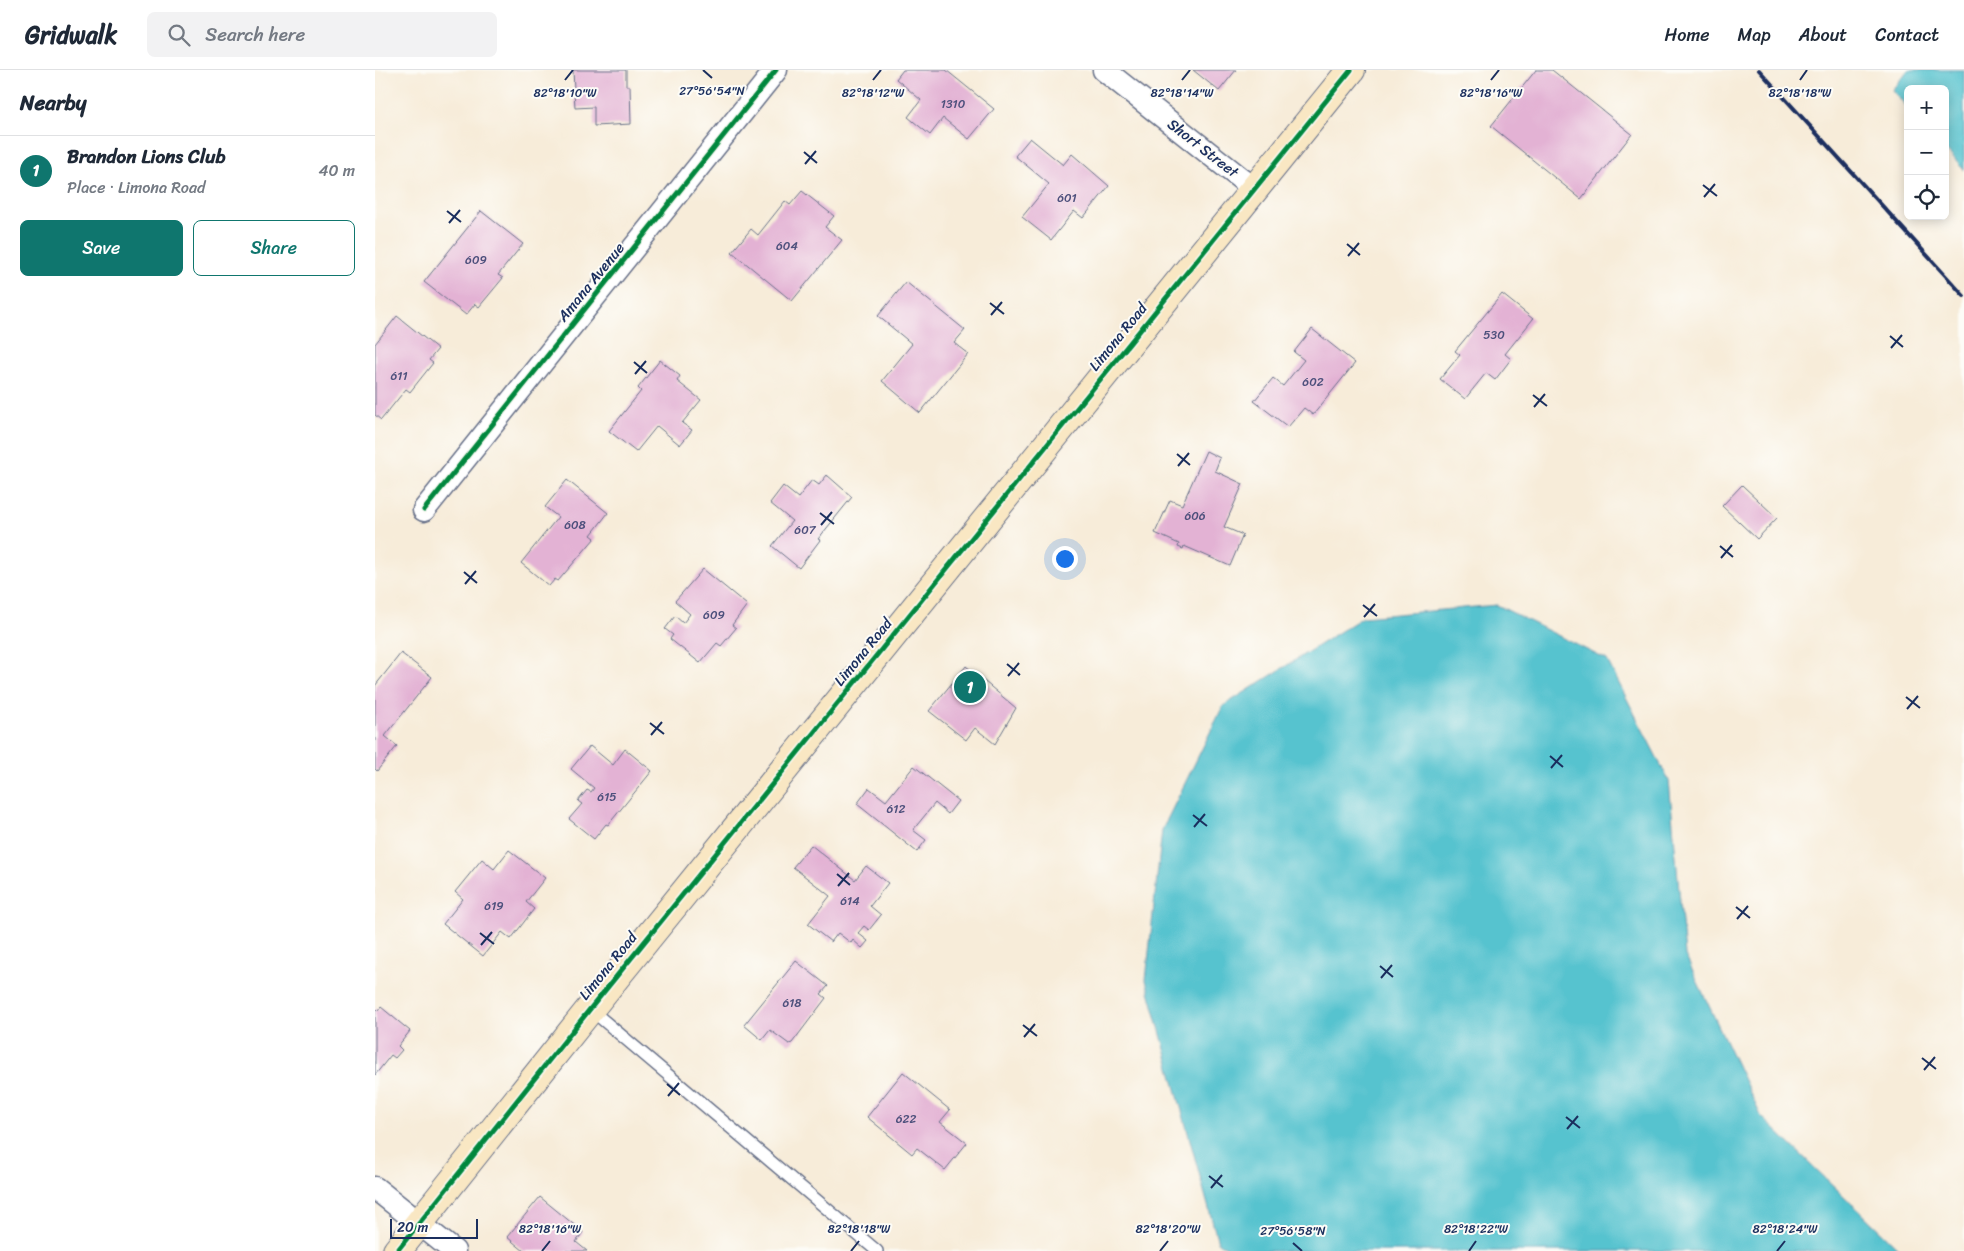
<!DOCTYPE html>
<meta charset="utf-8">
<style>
:root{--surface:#fff;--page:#f2f2f3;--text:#1f2937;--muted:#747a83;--line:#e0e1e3;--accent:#0f766e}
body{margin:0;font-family:Sriracha,sans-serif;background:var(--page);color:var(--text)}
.controls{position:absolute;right:15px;top:15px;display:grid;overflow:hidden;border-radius:8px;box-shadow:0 2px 12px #0003}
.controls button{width:45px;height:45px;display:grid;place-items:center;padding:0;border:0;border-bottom:1px solid var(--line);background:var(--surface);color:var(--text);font:25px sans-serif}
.scale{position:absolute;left:15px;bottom:12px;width:88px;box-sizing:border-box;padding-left:5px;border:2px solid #1b2f5e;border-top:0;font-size:14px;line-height:18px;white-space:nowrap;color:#1b2f5e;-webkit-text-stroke:4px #fdfcf7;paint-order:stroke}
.you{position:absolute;left:689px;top:488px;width:18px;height:18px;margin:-12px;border:4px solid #fff;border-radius:50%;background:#1a73e8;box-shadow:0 0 0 8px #1a73e833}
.badge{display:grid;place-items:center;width:32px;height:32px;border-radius:50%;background:var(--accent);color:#fff;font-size:16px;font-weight:700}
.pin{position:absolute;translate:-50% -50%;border:2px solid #fff;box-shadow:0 1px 5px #0006}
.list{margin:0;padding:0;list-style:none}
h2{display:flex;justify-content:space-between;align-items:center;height:65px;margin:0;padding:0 20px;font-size:21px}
h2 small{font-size:16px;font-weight:400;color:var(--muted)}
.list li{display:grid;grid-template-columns:32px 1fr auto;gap:15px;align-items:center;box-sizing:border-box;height:70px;padding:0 20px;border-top:1px solid var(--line)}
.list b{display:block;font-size:19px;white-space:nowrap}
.list p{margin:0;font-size:16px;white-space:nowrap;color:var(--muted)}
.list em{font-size:16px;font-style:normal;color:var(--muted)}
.actions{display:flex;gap:10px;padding:15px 20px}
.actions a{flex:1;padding:11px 0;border:1px solid var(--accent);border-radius:8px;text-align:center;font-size:18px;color:var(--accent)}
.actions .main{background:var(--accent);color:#fff}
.icon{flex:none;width:28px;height:28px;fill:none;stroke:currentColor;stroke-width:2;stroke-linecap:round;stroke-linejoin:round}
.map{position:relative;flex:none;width:1589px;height:1181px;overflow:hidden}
header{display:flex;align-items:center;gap:30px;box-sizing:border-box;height:70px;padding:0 25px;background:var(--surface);border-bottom:1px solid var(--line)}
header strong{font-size:24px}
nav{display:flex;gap:28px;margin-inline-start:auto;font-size:18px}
.search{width:350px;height:45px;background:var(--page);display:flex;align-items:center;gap:12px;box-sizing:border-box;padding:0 18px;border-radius:8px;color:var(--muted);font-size:19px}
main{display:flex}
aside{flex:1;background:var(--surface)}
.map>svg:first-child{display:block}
</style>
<header>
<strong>Gridwalk</strong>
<div class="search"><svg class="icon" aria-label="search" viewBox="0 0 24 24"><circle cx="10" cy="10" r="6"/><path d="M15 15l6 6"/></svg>Search here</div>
<nav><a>Home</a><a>Map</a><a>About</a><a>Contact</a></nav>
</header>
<main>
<aside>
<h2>Nearby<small></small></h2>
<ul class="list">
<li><span class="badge">1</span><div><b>Brandon Lions Club</b><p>Place · Limona Road</p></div><em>40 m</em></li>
</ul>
<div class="actions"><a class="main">Save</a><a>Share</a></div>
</aside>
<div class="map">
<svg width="1589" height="1181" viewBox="0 0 1589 1181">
<rect width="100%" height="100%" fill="#fdfcf7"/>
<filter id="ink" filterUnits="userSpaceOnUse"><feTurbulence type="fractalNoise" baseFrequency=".02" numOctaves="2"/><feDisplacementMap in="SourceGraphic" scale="10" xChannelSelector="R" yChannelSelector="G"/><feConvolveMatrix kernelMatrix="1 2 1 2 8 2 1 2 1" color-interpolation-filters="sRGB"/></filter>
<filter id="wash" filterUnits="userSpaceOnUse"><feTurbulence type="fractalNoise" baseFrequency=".0096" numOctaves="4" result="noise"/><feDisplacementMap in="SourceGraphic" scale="20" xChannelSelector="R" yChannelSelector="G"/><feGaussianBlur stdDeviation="1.12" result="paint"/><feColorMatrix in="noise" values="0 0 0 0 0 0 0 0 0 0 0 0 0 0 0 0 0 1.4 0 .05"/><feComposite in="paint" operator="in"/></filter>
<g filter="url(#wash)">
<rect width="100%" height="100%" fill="#f7ecd9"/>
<path fill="#57c3cf" stroke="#397996" d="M1533,0H1589V100L1570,79V19H1533V38L1517,20Z
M1122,535L1232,590L1294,711L1310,885L1386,1046L1526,1181H857L843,1172L771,910L787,760L848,636L988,547Z"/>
<g id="blocks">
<path fill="#e3b2d4" d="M198,0H251V16H255L256,54L219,56V37L200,38Z
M528,0H571L619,39L594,69L568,48L555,65L533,47L546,30L521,9Z
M818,0H861L844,21Z
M1161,0H1177L1257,64L1206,129L1116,56Z
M655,68L688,95L697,84L734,116L708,148L699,141L676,170L647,147L674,114L640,86Z
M427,121L459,146L450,157L467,170L417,231L357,182L376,159L383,165L410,131L415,135Z
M106,141L148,174L123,205L128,208L104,237L100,234L91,245L49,212Z
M531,212L590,260L579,273L593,284L545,343L507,311L537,274L503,246Z
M1127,224L1158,249L1130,284L1136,289L1120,310L1111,303L1090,329L1065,309L1085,285L1080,281Z
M22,246L63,279L54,290L58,293L35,322L31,319L6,350L0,345V274Z
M937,259L980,293L938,345L929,338L913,357L879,331L898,308L908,316L929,290L919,282Z
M285,290L305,306L302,311L326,330L307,353L317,360L305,375L282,356L261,382L234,361L266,321L263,318Z
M831,381L845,388L840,401L868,414L849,457L868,465L855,496L809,476L808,479L803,477L804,474L780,463L795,430L807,435Z
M452,405L477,427L443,469L445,470L424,498L397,476L417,451L395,433L408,416L423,428L437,410L444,415Z
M192,410L233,443L216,465L220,468L183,511L180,509L174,516L146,493L183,447L170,437Z
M1367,415L1402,448L1382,469L1347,436Z
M328,499L372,535L357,555L361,558L346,576L342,573L325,593L295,569L298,565L290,559L300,546L308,553L315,544L300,531Z
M26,583L57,607L10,666L22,676L2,701L0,699V616Z
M591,596L641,638L620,674L600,658L591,670L554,641Z
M215,676L238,695L250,679L277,701L233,755L231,754L219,769L194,749L207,734L203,731L212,720L216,722L219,718L196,699Z
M539,696L583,731L573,744L560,733L538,760L551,770L542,782L482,734L494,718L511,731Z
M436,775L480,810L491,796L513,813L495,836L506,845L494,860L489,856L483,863L493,871L487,878L478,870L476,873L463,863L456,872L433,854L455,826L418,797Z
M134,780L170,808L151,832L159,839L136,869L127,862L108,886L68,854L88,829L80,822L107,789L119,799Z
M421,891L453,916L446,924L451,928L417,973L414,974L395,960L387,970L369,955Z
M6,937L35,961L23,976L27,980L20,988L16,985L0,1005V938L3,941Z
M528,1002L575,1040L565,1052L592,1073L570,1100L542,1078L537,1084L492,1047Z
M165,1127L208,1162L201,1172L212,1181H149L132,1167Z"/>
</g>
</g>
<g filter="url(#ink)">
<use href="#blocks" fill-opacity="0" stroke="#687189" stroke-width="1"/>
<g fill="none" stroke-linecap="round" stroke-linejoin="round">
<g stroke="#687189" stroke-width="14">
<path id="lane" d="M215,939L502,1181"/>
</g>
<g stroke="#687189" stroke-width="25">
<path id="street" d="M729,0L879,119
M49,440L401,0
M0,1118L79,1181"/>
</g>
<g stroke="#687189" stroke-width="30">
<path id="secondary" d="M22,1181L215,939L976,0"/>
</g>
<use href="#lane" stroke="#fff" stroke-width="11"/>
<use href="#street" stroke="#fff" stroke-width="22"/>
<use href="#secondary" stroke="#f9e7c3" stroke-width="28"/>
<path stroke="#1b2f5e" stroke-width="4" d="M1384,0L1589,226"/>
<g stroke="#fdfcf7" stroke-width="8">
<path id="cycleway" d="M49,440L401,0
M22,1181L215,939L976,0"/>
</g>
<use href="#cycleway" stroke="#00873e" stroke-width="5"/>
</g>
</g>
<path fill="none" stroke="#1b2f5e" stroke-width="2" d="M328,0L337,8M190,10L198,0M498,10L506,0M807,10L815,0M1116,10L1124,0M1425,10L1432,0M429,82L442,93M430,94L441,81M1328,115L1342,126M1329,127L1340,114M72,141L86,152M74,153L85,140M972,174L985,185M973,186L984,173M615,233L629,244M616,245L627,232M1515,266L1528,277M1516,278L1527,265M259,292L272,303M260,304L271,291M1158,325L1172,336M1159,337L1170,324M802,384L815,395M803,396L814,383M445,443L459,454M446,455L457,442M1345,476L1358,487M1346,488L1357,475M89,502L102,513M90,514L101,501M988,535L1002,546M989,547L1000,534M632,594L645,605M633,606L644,593M1531,627L1545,638M1532,639L1543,626M275,653L289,664M276,665L287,652M1175,686L1188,697M1176,698L1187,685M818,745L832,756M819,757L830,744M462,804L475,815M463,816L474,803M1361,837L1375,848M1362,849L1373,836M105,863L119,874M106,875L117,862M1005,896L1018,907M1006,908L1017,895M648,955L662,966M649,967L660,954M1547,988L1561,999M1549,1000L1560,987M292,1014L305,1025M293,1026L304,1013M1191,1047L1205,1058M1192,1059L1203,1046M834,1106L848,1117M836,1118L847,1105M918,1173L927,1181M167,1181L175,1171M476,1181L484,1171M785,1181L793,1171M1094,1181L1101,1171M1402,1181L1410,1171"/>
<g text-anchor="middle" stroke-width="4" stroke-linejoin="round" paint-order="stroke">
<g font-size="12" fill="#4d507c">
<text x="578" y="38">1310</text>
<text x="692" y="132">601</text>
<text x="412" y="180">604</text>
<text x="101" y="194">609</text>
<text x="1119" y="269">530</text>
<text x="24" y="310">611</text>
<text x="938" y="316">602</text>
<text x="820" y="450">606</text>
<text x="200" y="459">608</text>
<text x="430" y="464">607</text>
<text x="339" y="549">609</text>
<text x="232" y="731">615</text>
<text x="521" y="743">612</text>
<text x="475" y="835">614</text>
<text x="119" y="840">619</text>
<text x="417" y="937">618</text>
<text x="531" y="1053">622</text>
</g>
<g font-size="15" fill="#1b2f5e" stroke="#fdfcf7">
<text transform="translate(828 78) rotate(38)" y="5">Short Street</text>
<text transform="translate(216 212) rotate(-51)" y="5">Amana Avenue</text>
<text transform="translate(743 267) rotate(-51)" y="5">Limona Road</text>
<text transform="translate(488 582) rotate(-51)" y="5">Limona Road</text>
<text transform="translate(233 896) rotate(-51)" y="5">Limona Road</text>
</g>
</g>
<g font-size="12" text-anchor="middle" fill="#1b2f5e" stroke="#fdfcf7" stroke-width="4" stroke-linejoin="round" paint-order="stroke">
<text x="337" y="25">27°56'54"N</text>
<text x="190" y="27">82°18'10"W</text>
<text x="498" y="27">82°18'12"W</text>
<text x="807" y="27">82°18'14"W</text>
<text x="1116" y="27">82°18'16"W</text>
<text x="1425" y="27">82°18'18"W</text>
<text x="175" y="1163">82°18'16"W</text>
<text x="484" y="1163">82°18'18"W</text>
<text x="793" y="1163">82°18'20"W</text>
<text x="1101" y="1163">82°18'22"W</text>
<text x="1410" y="1163">82°18'24"W</text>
<text x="918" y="1165">27°56'58"N</text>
</g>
</svg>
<div class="controls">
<button>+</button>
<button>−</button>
<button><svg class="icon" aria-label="locate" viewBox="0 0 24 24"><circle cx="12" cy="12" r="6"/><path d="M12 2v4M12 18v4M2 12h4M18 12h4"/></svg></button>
</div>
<div class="scale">20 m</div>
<div class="you"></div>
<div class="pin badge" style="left:595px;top:617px">1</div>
</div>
</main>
